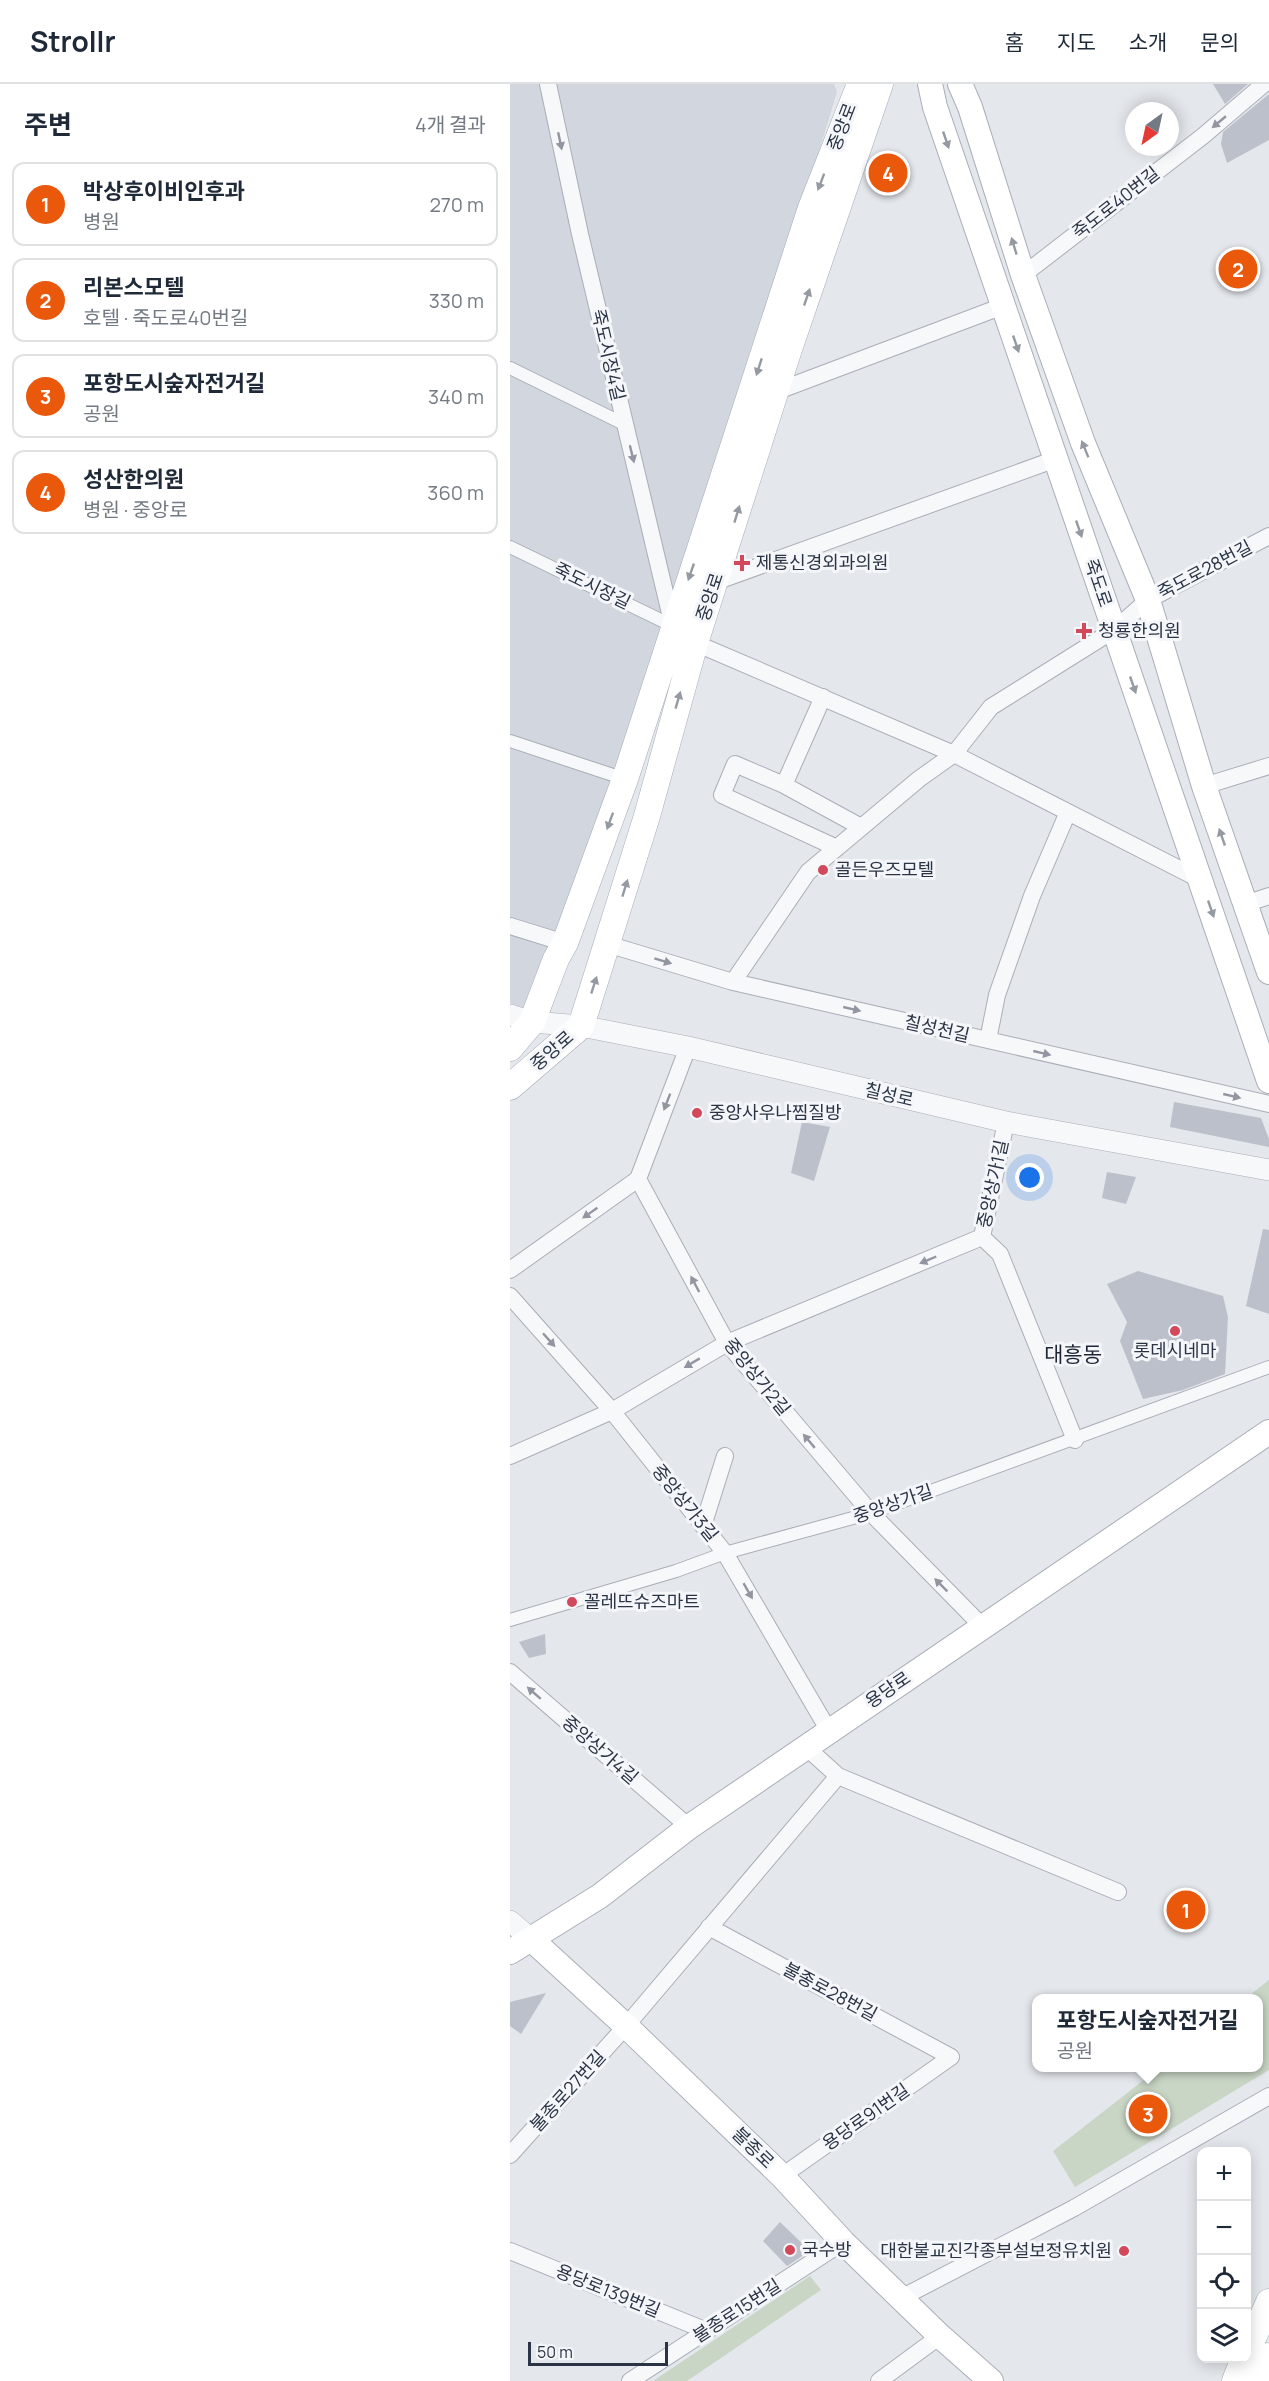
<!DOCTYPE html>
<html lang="ko">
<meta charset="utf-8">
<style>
:root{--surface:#fff;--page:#f2f2f3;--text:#1f2937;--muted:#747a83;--line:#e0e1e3;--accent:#ea580c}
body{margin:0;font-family:Manrope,"Noto Sans KR",sans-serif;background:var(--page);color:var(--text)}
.controls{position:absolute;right:18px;bottom:18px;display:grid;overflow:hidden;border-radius:12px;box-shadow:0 3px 15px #0003}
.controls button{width:54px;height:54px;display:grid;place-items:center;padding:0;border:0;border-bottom:2px solid var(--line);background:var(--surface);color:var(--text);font:30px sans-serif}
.compass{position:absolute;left:615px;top:18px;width:54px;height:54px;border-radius:50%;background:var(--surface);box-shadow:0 3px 15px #0003;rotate:213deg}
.scale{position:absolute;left:18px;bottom:15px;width:140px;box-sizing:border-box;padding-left:6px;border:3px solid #2b3445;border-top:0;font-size:16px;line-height:21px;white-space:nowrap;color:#2b3445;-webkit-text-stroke:4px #f4f6f9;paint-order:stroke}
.you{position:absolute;left:520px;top:1094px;width:21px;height:21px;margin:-15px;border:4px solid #fff;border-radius:50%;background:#1a73e8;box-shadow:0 0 0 9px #1a73e833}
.badge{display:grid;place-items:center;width:39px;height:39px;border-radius:50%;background:var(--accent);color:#fff;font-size:20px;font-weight:700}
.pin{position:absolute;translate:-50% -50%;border:3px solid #fff;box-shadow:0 2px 6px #0006}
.popup{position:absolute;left:522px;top:1910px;width:231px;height:78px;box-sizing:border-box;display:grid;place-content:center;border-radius:12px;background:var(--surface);filter:drop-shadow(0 2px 4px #0005);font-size:20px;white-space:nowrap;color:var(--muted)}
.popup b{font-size:22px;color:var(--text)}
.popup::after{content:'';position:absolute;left:50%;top:100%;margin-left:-12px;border:12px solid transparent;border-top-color:var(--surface)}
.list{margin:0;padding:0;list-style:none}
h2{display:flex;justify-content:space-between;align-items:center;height:78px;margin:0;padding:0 24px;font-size:26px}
h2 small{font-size:20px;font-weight:400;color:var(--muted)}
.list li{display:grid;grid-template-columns:39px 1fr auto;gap:18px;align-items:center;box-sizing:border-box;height:84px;margin:0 12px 12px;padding:0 12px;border:2px solid var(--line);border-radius:12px}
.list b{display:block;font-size:22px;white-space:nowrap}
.list p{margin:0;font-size:20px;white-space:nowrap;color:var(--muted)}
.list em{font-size:20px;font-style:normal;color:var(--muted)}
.icon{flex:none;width:33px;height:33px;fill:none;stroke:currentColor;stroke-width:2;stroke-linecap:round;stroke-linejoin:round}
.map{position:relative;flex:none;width:759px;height:2297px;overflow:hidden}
header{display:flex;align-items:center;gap:36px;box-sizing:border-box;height:84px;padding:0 30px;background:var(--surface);border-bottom:2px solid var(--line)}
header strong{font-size:28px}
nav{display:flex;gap:33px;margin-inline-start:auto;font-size:21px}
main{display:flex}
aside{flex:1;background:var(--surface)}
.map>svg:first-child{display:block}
</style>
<header>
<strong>Strollr</strong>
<nav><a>홈</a><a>지도</a><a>소개</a><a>문의</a></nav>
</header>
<main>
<aside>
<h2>주변<small>4개 결과</small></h2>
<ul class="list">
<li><span class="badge">1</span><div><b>박상후이비인후과</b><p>병원</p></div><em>270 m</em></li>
<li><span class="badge">2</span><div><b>리본스모텔</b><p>호텔 · 죽도로40번길</p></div><em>330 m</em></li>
<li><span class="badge">3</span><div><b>포항도시숲자전거길</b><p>공원</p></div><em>340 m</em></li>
<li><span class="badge">4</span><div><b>성산한의원</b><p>병원 · 중앙로</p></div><em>360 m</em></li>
</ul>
</aside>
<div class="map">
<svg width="759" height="2297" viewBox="0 0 759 2297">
<rect width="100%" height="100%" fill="#e4e7ec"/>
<path fill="#d2d6de" d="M0,0H324L327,8L170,524L18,925L0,919Z"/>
<path fill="#c9d6c5" d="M759,1896V1986L565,2103L543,2067L649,1984H749V1914H736Z
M300,2192L311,2206L177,2297H143Z"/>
<path fill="#bbc0ca" d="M703,0H738L715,20Z
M759,10V56L717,79L711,60L713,48Z
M664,1018L751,1034L759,1055V1063L660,1043Z
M292,1038L320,1043L304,1097L281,1089Z
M597,1088L626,1093L616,1120L592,1114Z
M753,1145L759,1146V1230L736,1222Z
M628,1187L713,1212L718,1233L715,1290L673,1306L633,1315L610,1257L617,1238L597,1200Z
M35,1550L36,1570L19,1574L9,1558Z
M36,1909L11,1950L0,1942V1918Z
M270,2138L300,2167L277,2182L253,2157Z"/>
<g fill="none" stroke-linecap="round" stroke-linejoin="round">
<g stroke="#a9aeb7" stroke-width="14">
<path id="pedestrian" d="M0,284L114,340
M0,463L163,542
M0,657L115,695
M0,1536L166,1487L215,1469L361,1429L759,1283"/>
</g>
<g stroke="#a9aeb7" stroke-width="18">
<path id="minor" d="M38,0L70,150L163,542
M513,191L693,52L754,0
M265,308L493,222
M205,498L546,375
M185,559L444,670L691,796
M313,613L274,701L225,680L212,711L327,764
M274,701L351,743
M694,702L759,682
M735,820L759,812
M0,842L55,859
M97,860L223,898L759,1020
M223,898L298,788L409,695L444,670L481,623L604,546L638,516L759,452
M478,956L487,911L522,812L558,728
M178,963L128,1095L217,1259L361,1429L472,1542
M496,1038L472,1153L490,1170L565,1356
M0,1186L128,1095
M0,1212L102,1327L215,1469L319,1647
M0,1372L102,1327L217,1259L472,1153
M193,1442L215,1372
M0,1588L179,1743
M297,1664L328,1692L608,1808
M199,1843L441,1973L272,2092
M0,2071L116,1942L328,1692
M0,2167L197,2247
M391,2214L564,2124L759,2012
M120,2297L333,2158
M369,2297L430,2252"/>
</g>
<g stroke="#a9aeb7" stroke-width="22">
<path id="tertiary" d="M0,931L22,938L71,942L178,963L496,1038L759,1086
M0,1837L21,1855"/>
</g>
<g stroke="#a9aeb7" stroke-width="26">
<path id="secondary" d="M420,0L425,23L759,997
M450,0L460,23L513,191L573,359L638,516L694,702L759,888
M21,1855L116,1942L272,2092L333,2158L430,2252L481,2297
M0,1868L90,1812L179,1743L759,1348"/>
</g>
<g stroke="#a3abb8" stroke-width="27">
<path id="primary" d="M0,964L22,938L46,875L55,859L115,695L301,124L350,0
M0,1003L71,942L137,732L185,559L279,265L370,0
M736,2270L759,2218
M725,2297L734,2274
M749,2297L759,2272"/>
</g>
<use href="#pedestrian" stroke="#f7f8fa" stroke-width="12"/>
<use href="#minor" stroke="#f7f8fa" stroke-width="16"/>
<use href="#tertiary" stroke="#f7f8fa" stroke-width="21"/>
<use href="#secondary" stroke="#fff" stroke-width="24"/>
<use href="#primary" stroke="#fff" stroke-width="26"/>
</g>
<defs><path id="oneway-solid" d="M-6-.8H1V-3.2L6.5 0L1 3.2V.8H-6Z" transform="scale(1.5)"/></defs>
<g fill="#9196a0">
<use href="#oneway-solid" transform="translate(709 38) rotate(140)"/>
<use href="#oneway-solid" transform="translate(50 57) rotate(78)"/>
<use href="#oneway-solid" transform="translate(122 370) rotate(76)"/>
<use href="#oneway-solid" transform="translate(153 877) rotate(17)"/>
<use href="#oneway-solid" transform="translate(342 925) rotate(13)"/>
<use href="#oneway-solid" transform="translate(532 969) rotate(13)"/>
<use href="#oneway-solid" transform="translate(722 1012) rotate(13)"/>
<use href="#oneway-solid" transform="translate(157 1018) rotate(111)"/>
<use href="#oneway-solid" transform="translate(80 1129) rotate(145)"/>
<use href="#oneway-solid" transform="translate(418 1176) rotate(157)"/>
<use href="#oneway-solid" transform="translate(185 1200) rotate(-118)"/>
<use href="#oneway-solid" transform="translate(39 1256) rotate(48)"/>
<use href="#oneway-solid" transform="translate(182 1279) rotate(149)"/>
<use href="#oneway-solid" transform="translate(299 1357) rotate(-130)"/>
<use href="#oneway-solid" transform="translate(431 1501) rotate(-135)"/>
<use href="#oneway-solid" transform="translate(238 1507) rotate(60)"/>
<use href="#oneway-solid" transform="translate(24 1609) rotate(-139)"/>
</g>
<g fill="#959aa2">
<use href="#oneway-solid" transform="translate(436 56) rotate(71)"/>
<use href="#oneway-solid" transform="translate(311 98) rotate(111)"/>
<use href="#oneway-solid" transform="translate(504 162) rotate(-107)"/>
<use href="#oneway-solid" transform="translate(297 213) rotate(-71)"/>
<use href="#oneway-solid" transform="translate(506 260) rotate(71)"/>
<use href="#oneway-solid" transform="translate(249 283) rotate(108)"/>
<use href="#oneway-solid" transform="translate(575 365) rotate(-112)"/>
<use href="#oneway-solid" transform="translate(227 430) rotate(-73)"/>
<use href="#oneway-solid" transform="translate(569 445) rotate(71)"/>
<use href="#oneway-solid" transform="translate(181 488) rotate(109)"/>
<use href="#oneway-solid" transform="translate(623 601) rotate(71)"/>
<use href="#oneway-solid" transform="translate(168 616) rotate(-74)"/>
<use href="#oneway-solid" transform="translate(100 737) rotate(110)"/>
<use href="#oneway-solid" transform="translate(712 753) rotate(-109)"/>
<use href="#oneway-solid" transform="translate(115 804) rotate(-73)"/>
<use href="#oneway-solid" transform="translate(701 825) rotate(71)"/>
<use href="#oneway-solid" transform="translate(84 901) rotate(-72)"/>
</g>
<g fill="#d1495b" stroke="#f4f6f9" stroke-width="2">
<path d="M229 470h6v6h6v6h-6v6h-6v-6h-6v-6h6z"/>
<path d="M571 538h6v6h6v6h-6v6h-6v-6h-6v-6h6z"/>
<circle cx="313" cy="786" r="6"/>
<circle cx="187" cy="1029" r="6"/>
<circle cx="665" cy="1247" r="6"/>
<circle cx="62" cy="1518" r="6"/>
<circle cx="280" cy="2166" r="6"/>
<circle cx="614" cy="2167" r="6"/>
</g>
<g text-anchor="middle" stroke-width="6" stroke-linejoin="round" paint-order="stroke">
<g font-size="18" fill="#2b3445" stroke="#f4f6f9">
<text transform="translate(332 43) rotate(-69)" y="6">중앙로</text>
<text transform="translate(606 119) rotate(-38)" y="6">죽도로40번길</text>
<text transform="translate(98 271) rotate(77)" y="6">죽도시장4길</text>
<text transform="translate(695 486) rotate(-28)" y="6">죽도로28번길</text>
<text transform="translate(588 499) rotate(71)" y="6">죽도로</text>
<text transform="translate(82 502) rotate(26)" y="6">죽도시장길</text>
<text transform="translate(200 513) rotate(-72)" y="6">중앙로</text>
<text transform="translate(427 945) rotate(13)" y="6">칠성천길</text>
<text transform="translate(42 967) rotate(-41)" y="6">중앙로</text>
<text transform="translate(379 1011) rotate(13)" y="6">칠성로</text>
<text transform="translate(483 1100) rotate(-78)" y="6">중앙상가1길</text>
<text transform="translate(247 1293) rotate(51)" y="6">중앙상가2길</text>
<text transform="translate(175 1419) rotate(51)" y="6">중앙상가3길</text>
<text transform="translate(383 1420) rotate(-19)" y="6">중앙상가길</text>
<text transform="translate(378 1606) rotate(-34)" y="6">용당로</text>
<text transform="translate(90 1666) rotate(41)" y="6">중앙상가4길</text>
<text transform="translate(320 1908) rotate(28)" y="6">불종로28번길</text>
<text transform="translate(58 2007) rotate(-48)" y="6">불종로27번길</text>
<text transform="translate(356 2033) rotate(-35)" y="6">용당로91번길</text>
<text transform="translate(243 2064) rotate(44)" y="6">불종로</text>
<text transform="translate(98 2207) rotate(22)" y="6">용당로139번길</text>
<text transform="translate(227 2227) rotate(-33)" y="6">불종로15번길</text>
</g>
<g font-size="18" fill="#2b3445" stroke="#f4f6f9" text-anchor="start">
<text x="246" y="485">제통신경외과의원</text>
<text x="588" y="553">청룡한의원</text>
<text x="325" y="792">골든우즈모텔</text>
<text x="199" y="1035">중앙사우나찜질방</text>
<text x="665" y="1273" text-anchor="middle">롯데시네마</text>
<text x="74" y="1524">꼴레뜨슈즈마트</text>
<text x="292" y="2172">국수방</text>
<text x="602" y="2173" text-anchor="end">대한불교진각종부설보정유치원</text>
</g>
<g font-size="21" fill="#1d2536" stroke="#f4f6f9">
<text x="563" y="1278">대흥동</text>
</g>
</g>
</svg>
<div class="controls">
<button>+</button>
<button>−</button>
<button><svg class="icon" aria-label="locate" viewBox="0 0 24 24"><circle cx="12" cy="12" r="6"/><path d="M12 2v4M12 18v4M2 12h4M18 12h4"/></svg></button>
<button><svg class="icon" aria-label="layers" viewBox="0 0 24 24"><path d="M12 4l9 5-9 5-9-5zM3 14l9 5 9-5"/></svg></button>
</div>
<svg class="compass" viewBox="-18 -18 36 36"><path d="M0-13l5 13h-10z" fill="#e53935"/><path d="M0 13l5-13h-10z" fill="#747a83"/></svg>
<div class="scale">50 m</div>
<div class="you"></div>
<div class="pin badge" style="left:676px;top:1826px">1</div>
<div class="pin badge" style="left:728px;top:185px">2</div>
<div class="pin badge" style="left:638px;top:2030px">3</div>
<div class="popup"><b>포항도시숲자전거길</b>공원</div>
<div class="pin badge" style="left:378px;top:89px">4</div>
</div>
</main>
